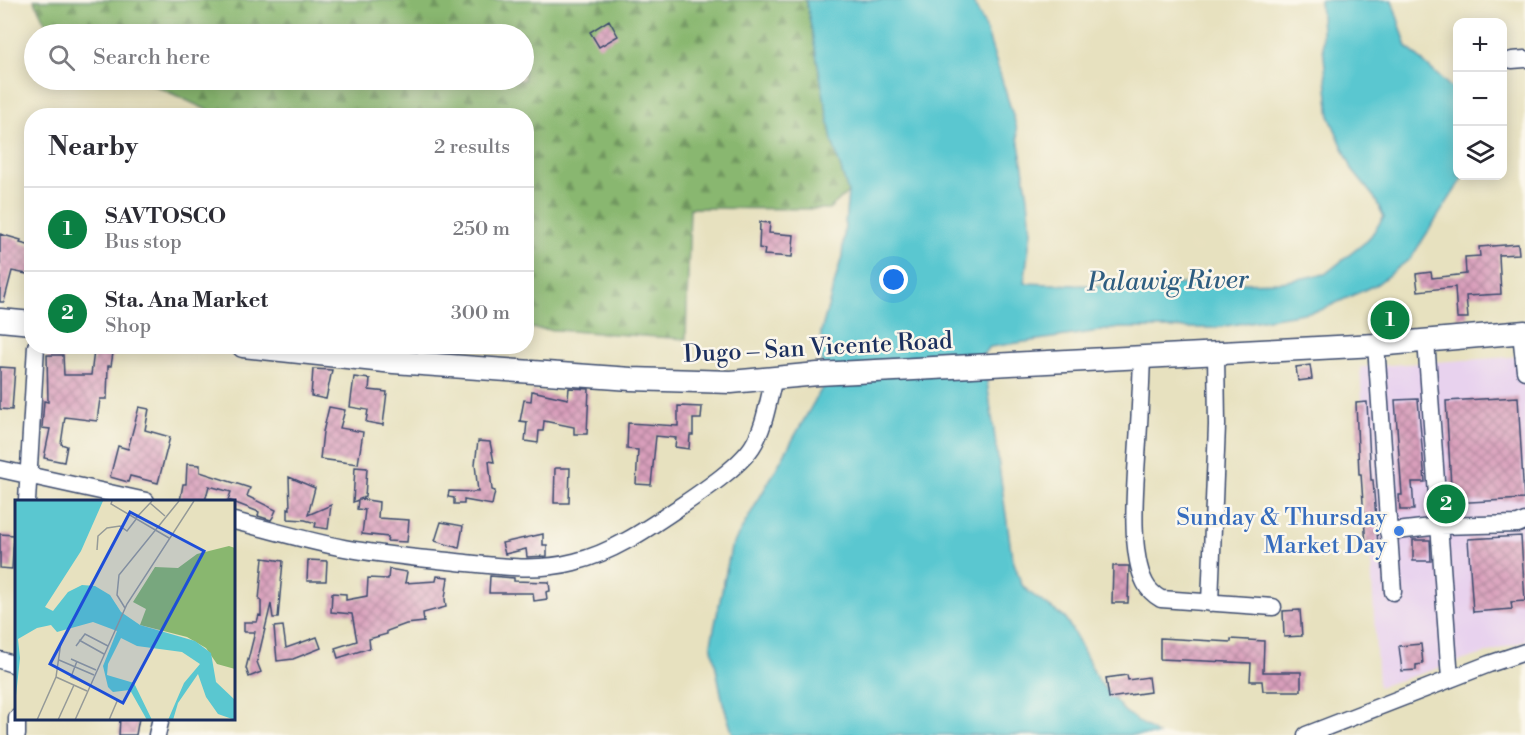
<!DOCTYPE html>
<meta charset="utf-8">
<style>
:root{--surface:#fff;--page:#f2f2f3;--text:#2b2b33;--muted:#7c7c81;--line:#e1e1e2;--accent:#0b8043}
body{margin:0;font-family:"Libre Bodoni",serif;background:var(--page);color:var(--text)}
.controls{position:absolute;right:18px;top:18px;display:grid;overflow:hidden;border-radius:12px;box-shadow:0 3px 15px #0003}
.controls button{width:54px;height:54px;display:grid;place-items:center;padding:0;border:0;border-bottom:2px solid var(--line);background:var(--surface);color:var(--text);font:30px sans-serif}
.you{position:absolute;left:894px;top:280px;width:21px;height:21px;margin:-15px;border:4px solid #fff;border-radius:50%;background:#1a73e8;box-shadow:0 0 0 9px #1a73e833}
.badge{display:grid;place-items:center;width:39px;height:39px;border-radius:50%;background:var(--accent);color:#fff;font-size:20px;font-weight:700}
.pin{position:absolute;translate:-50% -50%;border:3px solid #fff;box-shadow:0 2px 6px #0006}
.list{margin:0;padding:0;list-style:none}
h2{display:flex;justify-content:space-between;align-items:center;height:78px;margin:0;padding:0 24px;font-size:26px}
h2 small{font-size:20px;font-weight:400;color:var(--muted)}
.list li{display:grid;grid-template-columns:39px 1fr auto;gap:18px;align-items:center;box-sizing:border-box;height:84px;padding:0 24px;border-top:2px solid var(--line)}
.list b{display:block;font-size:22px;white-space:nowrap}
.list p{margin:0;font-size:20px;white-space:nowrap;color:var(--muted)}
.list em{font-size:20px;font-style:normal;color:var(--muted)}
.icon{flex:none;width:33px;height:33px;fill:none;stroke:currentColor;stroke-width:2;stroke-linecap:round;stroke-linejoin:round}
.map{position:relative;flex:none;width:1525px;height:735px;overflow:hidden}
.search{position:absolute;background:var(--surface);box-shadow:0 3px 15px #0003;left:24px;top:24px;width:510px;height:66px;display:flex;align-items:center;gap:15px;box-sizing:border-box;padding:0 21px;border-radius:33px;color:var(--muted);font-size:22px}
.panel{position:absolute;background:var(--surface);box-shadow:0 3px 15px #0003;left:24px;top:108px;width:510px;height:246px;border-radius:24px}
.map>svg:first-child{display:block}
</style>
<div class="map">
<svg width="1525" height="735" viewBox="0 0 1525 735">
<defs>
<pattern id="forest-firs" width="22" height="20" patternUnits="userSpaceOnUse" patternTransform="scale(1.5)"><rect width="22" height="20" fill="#89b76f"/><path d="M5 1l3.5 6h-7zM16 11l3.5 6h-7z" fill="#6f955e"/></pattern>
<pattern id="building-cross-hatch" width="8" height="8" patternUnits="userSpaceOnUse" patternTransform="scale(1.5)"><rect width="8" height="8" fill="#d99fbb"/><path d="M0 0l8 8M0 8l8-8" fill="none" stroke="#af829b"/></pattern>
</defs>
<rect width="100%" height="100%" fill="#fbf7ec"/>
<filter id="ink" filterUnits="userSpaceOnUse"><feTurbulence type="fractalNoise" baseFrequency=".0167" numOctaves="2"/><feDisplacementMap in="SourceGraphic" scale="12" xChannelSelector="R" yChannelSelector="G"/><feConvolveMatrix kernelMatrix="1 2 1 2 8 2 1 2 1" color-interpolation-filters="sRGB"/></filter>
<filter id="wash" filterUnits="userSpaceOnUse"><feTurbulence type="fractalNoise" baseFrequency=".008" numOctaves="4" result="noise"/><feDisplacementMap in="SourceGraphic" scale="24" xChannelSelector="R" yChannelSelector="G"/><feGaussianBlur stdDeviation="1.35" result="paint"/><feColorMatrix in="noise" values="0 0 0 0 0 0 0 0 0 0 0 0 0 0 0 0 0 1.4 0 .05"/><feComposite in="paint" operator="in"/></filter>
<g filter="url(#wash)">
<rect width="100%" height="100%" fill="#e7e1bf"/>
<path fill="#e8d2ee" d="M1525,356V641L1378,687L1360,367Z"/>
<path fill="url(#forest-firs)" stroke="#527366" stroke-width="1.5" d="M34,0H806L832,139L848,192L829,209L690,208L686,339L527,328L526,116L218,115L143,80H524V34H51Z"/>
<path fill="#5ac7d0" stroke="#3a7b97" stroke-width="1.5" d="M806,0H972L985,26L1016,125L1028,198L1031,232L1024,283L1103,286L1282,282L1325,274L1368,240L1384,217L1374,197L1353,171L1330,118L1323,46L1320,0H1392L1407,47L1457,93L1458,176H1464L1411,258L1377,284L1321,310L1214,328H1120L990,347L983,354L1012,557L1022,585L1030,593L1065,618L1078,640L1098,680L1124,711L1158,735H733L723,703L711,643L731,548L822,388L821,332L842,256L848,192L832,140Z"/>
<g id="blocks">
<path fill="url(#building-cross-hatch)" d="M609,20L618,36L599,47L590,32Z
M760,222L770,223L769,233L794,235L792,257L764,255L765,249L759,248Z
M0,234L21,240L20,243L32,246V275L12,271L4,302H0Z
M1518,244L1519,254L1499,255L1501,294L1466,296L1468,318H1457L1455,287L1418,291L1416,274L1431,272L1432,278L1466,274L1465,257L1480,256L1479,247Z
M1400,310L1402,329L1377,331L1375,312Z
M94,351L113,353L111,366H108L107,399H100L97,421L65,417L61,444L67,446L64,462L44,458L50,429L42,428L44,401L48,402L47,355H63L64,375H91Z
M1310,365L1312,379L1298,381L1296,367Z
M0,367L15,368L12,410L0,409Z
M313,369L332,370L326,399L311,396Z
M354,377L370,379L369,390L387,392L383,425L366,422L368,410L350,407Z
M569,388L589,389L587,434H574V427L544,421L543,431H539L538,443L525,441L527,422L520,421L524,400L531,401L532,391L568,399Z
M1518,397L1524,499L1452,503L1446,401Z
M1418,399L1425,482H1412L1414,510H1400L1399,495H1402L1395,400Z
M1367,402L1371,480H1373L1378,545L1366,546L1361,474H1359L1356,403Z
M678,406L702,407L701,419H693V435H690L689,449L675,447L676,438L656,436L651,485L636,484L638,450L627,449L628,423L678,426Z
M139,407L149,409L145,430L170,437L158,483L130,476L128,482L110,477L118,446L128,449Z
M329,407L345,410L340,428L363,432L358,464L320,459L323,432Z
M478,441L490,442L494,462L489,461L492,490L495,491L492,505L464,500V504H454V498L448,497L449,491L478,492L475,464Z
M187,464L200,465V472L250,488L247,496L276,510L273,517L271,520L258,516L259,512L228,500L231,492L209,486L205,501H180L183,484H186Z
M355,467L367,468L365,497L360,499L379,502L378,518L409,520L407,542L387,541L388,537L362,534L365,510L357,509L358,500L353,502Z
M555,468H570L569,503H554Z
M289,477L315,488L308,515L331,505L328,529L315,527L316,523L305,520L288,519V508L290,509Z
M441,522L463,526L459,548L435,541Z
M0,534L14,535L12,569L0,568Z
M543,534V545H547V556L527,557L526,549L505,554L502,543Z
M1521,536L1525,601L1511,602L1512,609L1473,612L1468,539Z
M1413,540H1430L1431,561H1413Z
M263,558L283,561L278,618H273L271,604L257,662L261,672L249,677L246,668L255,632H244V622H257L259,615L261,616V600H259Z
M308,560L327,561L326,581H307Z
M1113,566H1129L1128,603H1112Z
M389,569L407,572L405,583L436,581L437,576L448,577L445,599L446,607L423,613L424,622L406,624L387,631V634L369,639L370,648L338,658L335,648L357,641L352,614L331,612L332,593L346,594V600L367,596L368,578L388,579Z
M490,576L514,578V581L549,582L550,591L546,592L547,599L534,601L533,593H489Z
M1300,610L1302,636L1284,637L1283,611Z
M283,626L286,648L317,637L321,648L293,659L277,661L274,627Z
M1160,638L1231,642V639L1264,641L1263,672H1301V691H1263L1262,681H1250L1251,663L1160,659Z
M1421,644L1423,664L1416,665V670L1402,671L1399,646Z
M1127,675L1128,680L1148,677L1150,692L1109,698L1106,678Z
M120,718H139L136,735H119Z"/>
</g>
</g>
<g filter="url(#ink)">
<use href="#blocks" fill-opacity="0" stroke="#3a4a6d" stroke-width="1.5"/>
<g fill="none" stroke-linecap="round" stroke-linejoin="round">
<g stroke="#3a4a6d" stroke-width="19">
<path id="minor" d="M1512,60L1525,59
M1521,333L1525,371
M1426,340L1450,679
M1376,345L1393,592
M1142,357C1141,385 1140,413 1138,441C1136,478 1128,550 1145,583C1149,591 1154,595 1161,599L1273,607
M0,469L146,501
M27,501L36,346
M234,521C271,530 307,541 344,548C382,555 419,558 457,562C495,566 537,572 574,562C612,553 647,529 678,508C700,493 738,468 752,447C765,427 768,401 774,378
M1388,532L1440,526L1518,524L1525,521
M1210,603L1217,425L1216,353
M0,660L16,665
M17,735V718
M157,735L161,718
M1306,735L1489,664L1525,652"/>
</g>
<g stroke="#3a4a6d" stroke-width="25">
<path id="major" d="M0,320L32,323
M243,346L394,362L631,379L731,382L818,374L1376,345L1525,332"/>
</g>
<use href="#minor" stroke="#fff" stroke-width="16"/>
<use href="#major" stroke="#fff" stroke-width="22"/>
</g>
</g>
<circle fill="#3f7fe0" stroke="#fbf7ec" stroke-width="2" cx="1399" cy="531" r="6"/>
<g text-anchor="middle" stroke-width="5" stroke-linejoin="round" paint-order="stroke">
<g font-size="24" fill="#1b2f5e" stroke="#fbf7ec">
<text transform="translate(818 347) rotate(-3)" y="8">Dugo – San Vicente Road</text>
</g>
<g font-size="24" fill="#366cbe" stroke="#fbf7ec" text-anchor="end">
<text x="1387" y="525">Sunday &amp; Thursday<tspan x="1387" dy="28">Market Day</tspan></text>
</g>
<g font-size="26" font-style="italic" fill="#2e5d80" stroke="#fbf7ec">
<text transform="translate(1168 280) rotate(-1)" y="9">Palawig River</text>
</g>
</g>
<g transform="translate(15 500)">
<rect width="220" height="220" fill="#e7e1bf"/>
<path d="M214,46L220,48V169L202,164L191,148L172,137L125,125L131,109L118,102L140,67L163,68L182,54Z" fill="#89b76f"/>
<path d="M0,1H88L66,51L30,107L38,111L53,92L67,85L80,86L95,95L106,112L125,125L180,141L196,153L201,182L220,200V220L203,214L191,197L183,174L163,203L158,220H153L169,183L185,164L167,152L122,146L106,138L93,164L92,175L119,183L137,220H132L115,190L98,192L93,187L88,166L102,131L78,122L42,132L36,125L22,128L3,139L5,158L0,205Z" fill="#5ac7d0"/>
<path fill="none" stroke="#959a98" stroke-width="1.5" d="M97,1L96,4L154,38M135,3L150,16M121,18L137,1M82,50L83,36L92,28L105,26L112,31L122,18M110,108L102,95L104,75L164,1M64,140L89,154M61,146L70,134L93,146M56,159L81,170M44,160L79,175M62,161L56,177L75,185M41,177L72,191M22,220L41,177L46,142M43,220L59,185M60,220L112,104L179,1M94,220L103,199"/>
<path fill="#1d4ed8" fill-opacity="0.15" stroke="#1d4ed8" stroke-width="3" d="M115,12L189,51L108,203L35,164Z"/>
<rect width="220" height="220" fill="none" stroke="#1b2f5e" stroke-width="3"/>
</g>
</svg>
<div class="controls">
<button>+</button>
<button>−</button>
<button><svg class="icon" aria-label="layers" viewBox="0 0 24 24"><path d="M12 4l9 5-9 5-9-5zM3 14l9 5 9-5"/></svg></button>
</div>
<div class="you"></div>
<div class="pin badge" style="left:1390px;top:320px">1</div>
<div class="pin badge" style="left:1446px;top:504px">2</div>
<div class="search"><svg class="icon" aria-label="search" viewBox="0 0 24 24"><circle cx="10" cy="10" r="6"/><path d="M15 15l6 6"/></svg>Search here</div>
<section class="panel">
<h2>Nearby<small>2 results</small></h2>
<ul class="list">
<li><span class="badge">1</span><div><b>SAVTOSCO</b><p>Bus stop</p></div><em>250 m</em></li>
<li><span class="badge">2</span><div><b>Sta. Ana Market</b><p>Shop</p></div><em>300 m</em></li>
</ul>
</section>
</div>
